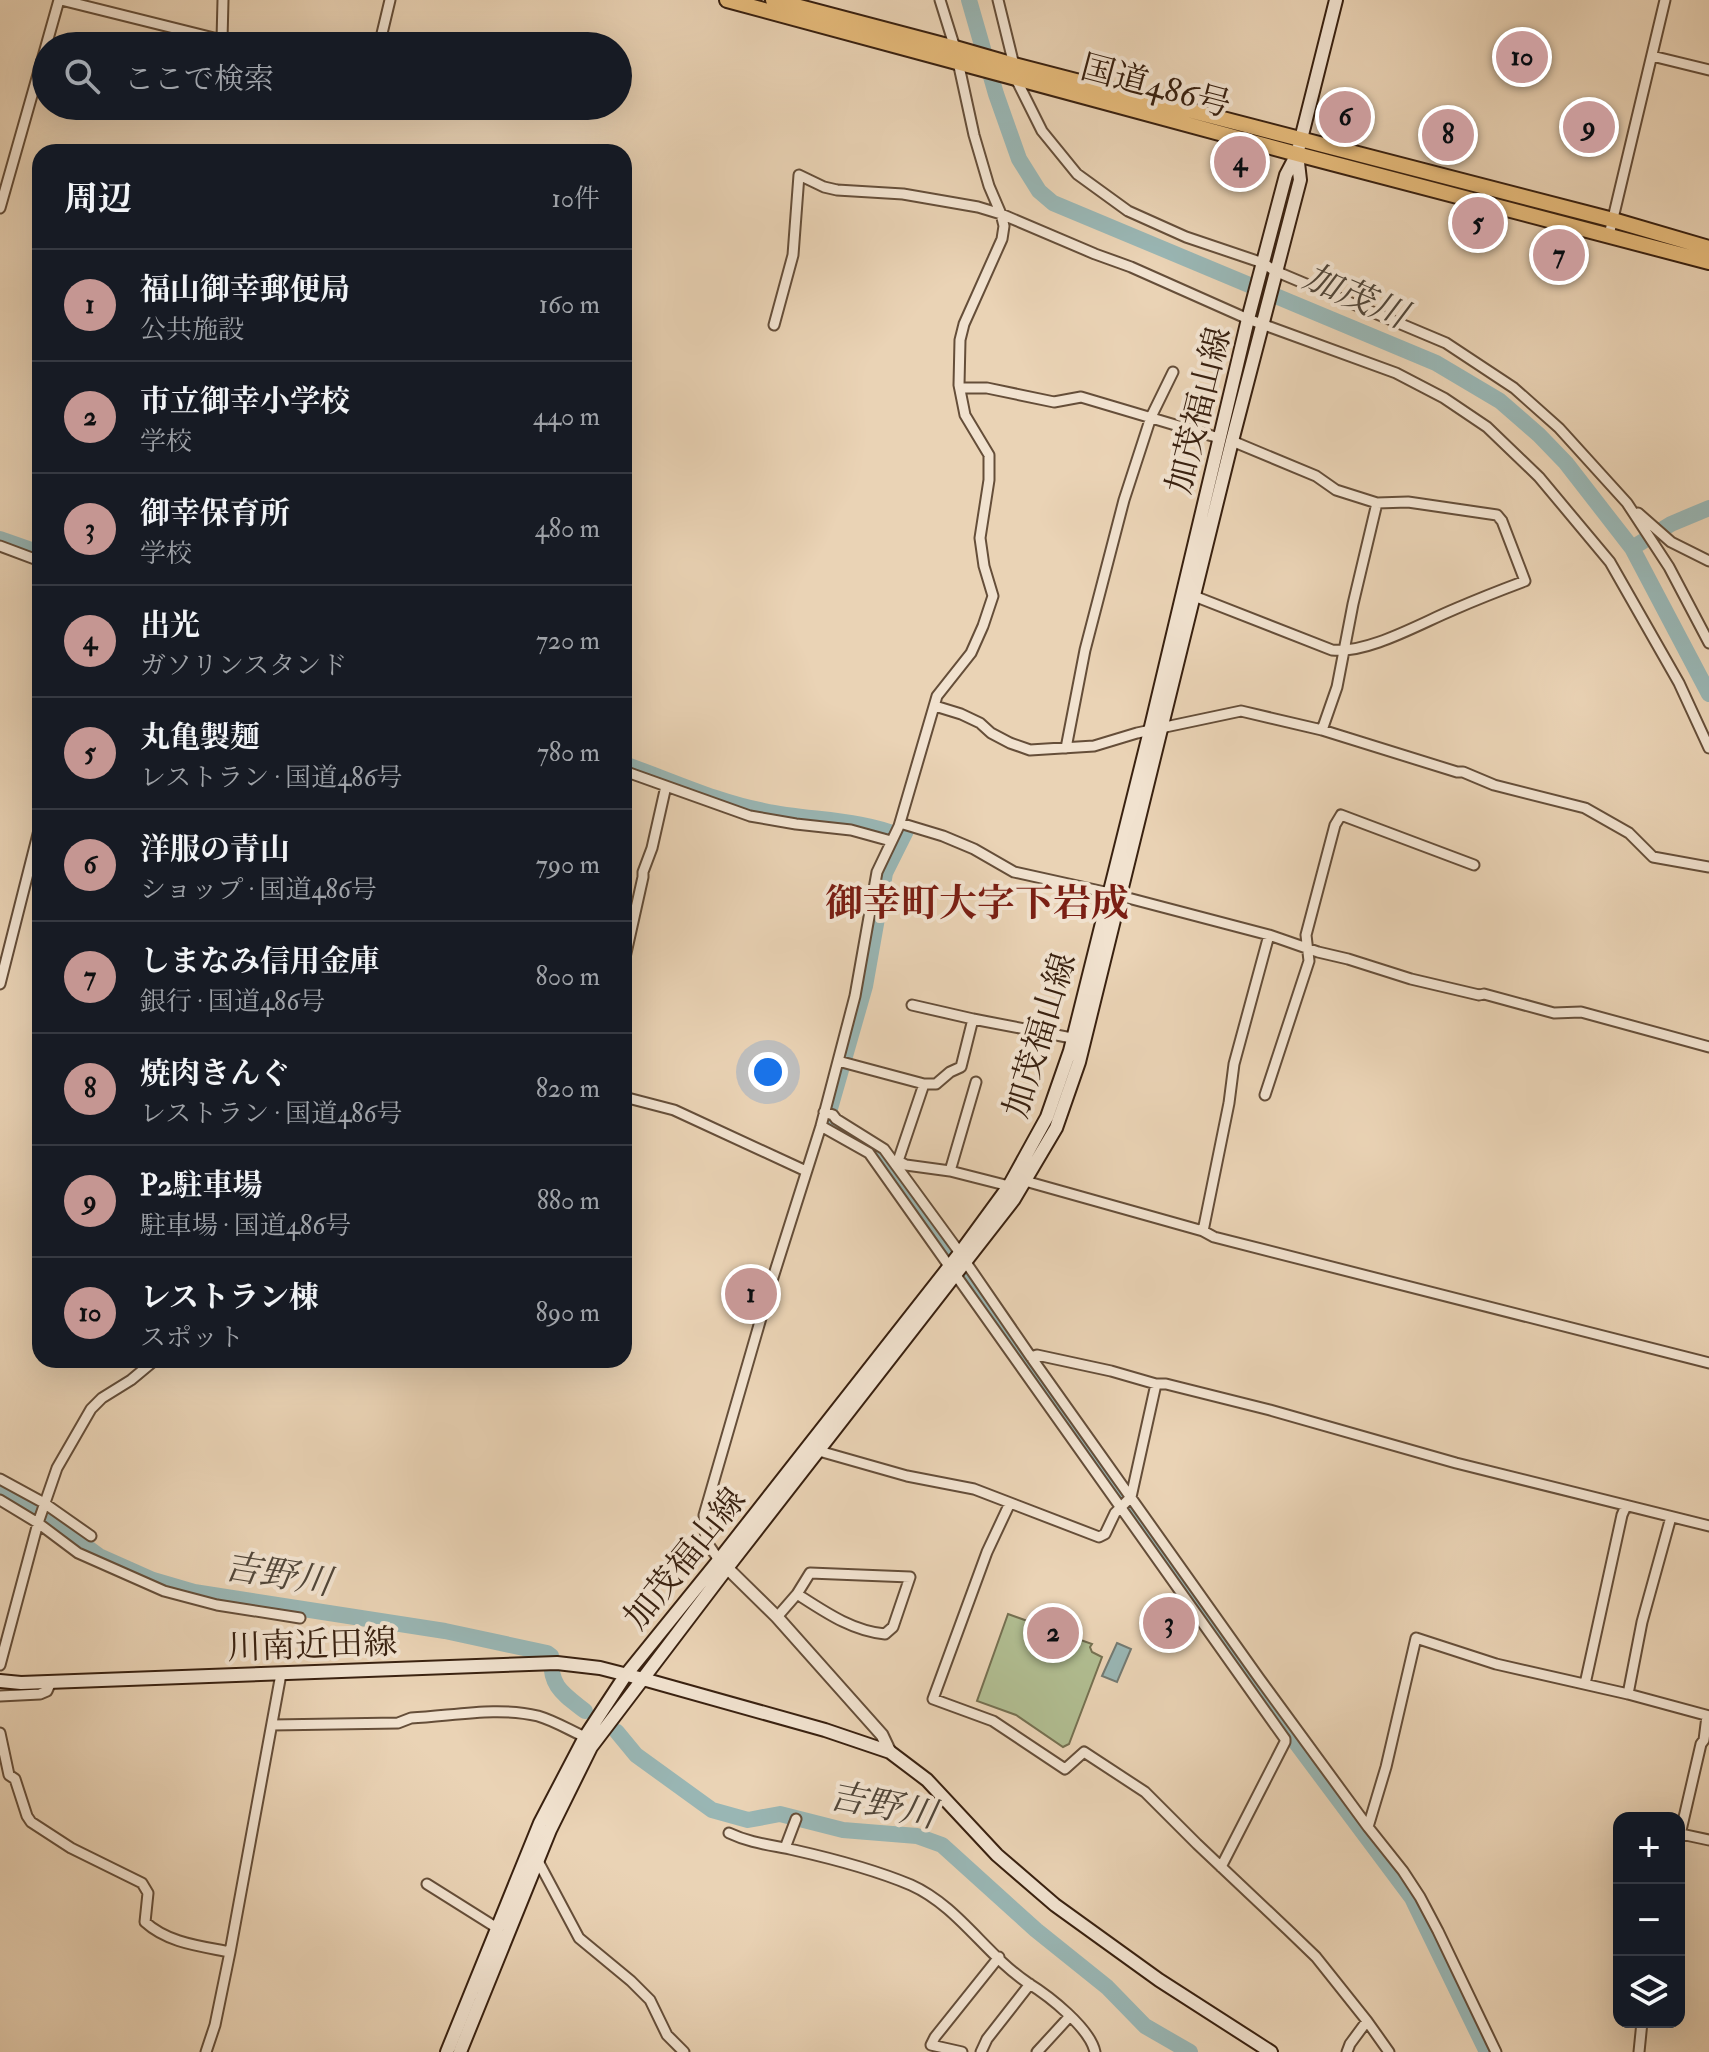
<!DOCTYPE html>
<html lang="ja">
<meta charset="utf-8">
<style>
:root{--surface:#171b24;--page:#20242c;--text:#f1f3f6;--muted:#9ea1a6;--line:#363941;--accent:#c59692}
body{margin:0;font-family:"IM FELL Double Pica","Noto Serif JP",serif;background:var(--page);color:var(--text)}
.controls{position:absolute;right:24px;bottom:24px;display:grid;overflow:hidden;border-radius:16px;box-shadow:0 8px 32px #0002}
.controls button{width:72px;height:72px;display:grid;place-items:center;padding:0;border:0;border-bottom:2px solid var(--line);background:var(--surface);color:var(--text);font:40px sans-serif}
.you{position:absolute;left:768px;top:1072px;width:28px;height:28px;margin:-20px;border:6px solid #fff;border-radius:50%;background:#1a73e8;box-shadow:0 0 0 12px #1a73e833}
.badge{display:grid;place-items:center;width:52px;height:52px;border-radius:50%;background:var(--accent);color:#111;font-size:26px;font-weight:700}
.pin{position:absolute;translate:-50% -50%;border:4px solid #fff;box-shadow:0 2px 8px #0006}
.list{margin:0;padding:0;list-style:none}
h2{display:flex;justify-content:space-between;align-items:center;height:104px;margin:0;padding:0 32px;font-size:34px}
h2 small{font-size:26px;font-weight:400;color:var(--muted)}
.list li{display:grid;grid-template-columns:52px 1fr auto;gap:24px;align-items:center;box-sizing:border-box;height:112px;padding:0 32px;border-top:2px solid var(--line)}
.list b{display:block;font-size:30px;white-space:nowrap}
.list p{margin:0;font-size:26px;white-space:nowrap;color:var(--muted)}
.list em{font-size:26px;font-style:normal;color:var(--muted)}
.icon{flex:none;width:44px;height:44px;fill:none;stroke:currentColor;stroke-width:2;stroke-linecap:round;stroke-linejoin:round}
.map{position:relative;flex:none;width:1709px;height:2052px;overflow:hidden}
.search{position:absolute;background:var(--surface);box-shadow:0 8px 32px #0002;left:32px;top:32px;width:600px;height:88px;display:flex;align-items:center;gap:20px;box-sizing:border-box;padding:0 28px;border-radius:44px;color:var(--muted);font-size:30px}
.panel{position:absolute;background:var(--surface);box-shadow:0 8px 32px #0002;left:32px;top:144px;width:600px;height:1224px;border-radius:24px}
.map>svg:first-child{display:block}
</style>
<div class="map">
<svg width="1709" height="2052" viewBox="0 0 1709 2052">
<rect width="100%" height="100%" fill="#ead3b5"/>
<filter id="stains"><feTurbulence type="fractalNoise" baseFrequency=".0025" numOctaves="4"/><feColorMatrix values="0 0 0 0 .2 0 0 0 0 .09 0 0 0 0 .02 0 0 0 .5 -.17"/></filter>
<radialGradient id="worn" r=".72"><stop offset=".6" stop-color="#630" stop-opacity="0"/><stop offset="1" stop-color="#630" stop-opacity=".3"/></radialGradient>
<path fill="#b1be92" stroke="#757051" stroke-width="2" d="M1008,1614L1092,1644L1090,1647L1092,1652L1102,1657L1069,1744L1063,1747L1016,1715L977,1701Z"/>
<path fill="#99b6b4" stroke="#737a72" stroke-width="2" d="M1117,1643L1131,1649L1117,1682L1102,1676Z"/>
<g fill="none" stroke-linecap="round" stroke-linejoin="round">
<path stroke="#99b6b4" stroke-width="16" d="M969,0L996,94L1019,159L1039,191L1053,203L1436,363L1500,401L1539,435L1566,463L1632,548L1709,694
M0,539L40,553
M1632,548L1671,524L1709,508
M624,764C670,780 716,802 764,811C810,821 859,818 903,837
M907,829L885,873L865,986L827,1119L832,1125L878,1152L885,1160L1270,1708L1412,1898L1487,2052
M0,1488L31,1506L99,1556L153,1580L194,1592L445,1631L547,1653L551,1656C550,1687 562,1693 585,1711
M617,1732L636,1755L712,1810L748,1820L780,1814L843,1830L917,1836L942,1845L1036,1930L1107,1987L1145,2026L1190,2052"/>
<g stroke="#654e39" stroke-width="13">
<path id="minor" d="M61,0L222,40L223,0
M998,0L1014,65L1015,77L1042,131L1077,174L1128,211L1186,237L1263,263L1275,271L1446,343L1514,388L1559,428L1627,503L1669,567L1709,643
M46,46L59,0
M379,46L390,0
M1652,56L1709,70
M0,208L46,46
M1609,235L1665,0
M774,325L793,255L799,175L824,187L837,190L903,194L978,207L1001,214L1095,254L1131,267L1248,319L1396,373L1444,398L1487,427L1539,477L1610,562L1679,683L1709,748
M960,388H987L1054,402L1081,397L1219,438
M1638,513L1671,542L1709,561
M0,546L40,561
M1194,596L1332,650C1368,654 1421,623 1455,609C1478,599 1501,590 1525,581L1502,521L1497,515L1408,502L1377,503L1336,490L1316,476L1232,441
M935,706L961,714L980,723L991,733L1010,743L1030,750L1094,746L1137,733L1241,711L1322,730L1457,772H1463L1494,785L1585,808L1629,833L1653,857L1709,867
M1322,730L1337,687L1353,604L1377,503
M1066,748L1085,650L1124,500L1151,417L1173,372
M624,771L750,816L796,824L851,830L891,841
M900,823L943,836L974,849L1014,872L1109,893L1269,935L1318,952L1348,959L1411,979L1479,995L1484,994L1554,1013L1581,1012L1709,1047
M624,962L643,877V872L652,848L666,786
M0,984L40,826
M912,1005L973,1019
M838,1061L924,1084H936L950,1072L961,1067L973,1019L1077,1039
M1265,1095L1309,961L1306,935L1335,825L1341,815L1474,865
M624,1097L674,1110L806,1171
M824,1112L833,1115L836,1119L884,1149L960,1253
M821,1126L869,1153L949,1266
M895,1161H898L924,1084
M898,1161L906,1165L950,1171L976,1082
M950,1171L1009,1186L1025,1181L1203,1231L1214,1237L1709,1363
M1203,1231L1229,1103L1234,1064L1269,935
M965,1261L1031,1357L1259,1678L1368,1827L1403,1871L1420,1897L1438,1931L1496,2052
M955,1274L1285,1739V1742L1221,1867
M1031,1357L1037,1355L1111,1371L1156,1384H1166L1270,1410L1456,1463L1709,1526
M819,1451L907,1476L974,1489L1099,1537L1105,1534L1115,1513L1131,1497L1156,1384
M0,1479L44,1503L91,1536
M0,1500L38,1523L78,1553L164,1591L217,1605L300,1618
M1010,1503L987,1552L933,1699L993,1721L1065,1769L1084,1752L1145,1792L1197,1844L1288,1930L1316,1957L1367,2021L1389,2052
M719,1560L706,1541L704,1515L770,1287L821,1126L855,996L877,872L899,826L937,696L971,653L983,626L993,596L984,566L980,538L989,480V455L965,415L959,385L960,340L964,324L1002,239L1004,226L1001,214L989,186L974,135L955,48L940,0
M777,1617L797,1594C825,1612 852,1631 885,1634L893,1627L910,1577L810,1573L797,1594
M0,1665L38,1523L57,1468L91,1409L102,1398L131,1380L155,1360
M1585,1684L1622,1515L1626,1506
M1628,1694L1642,1622L1671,1517
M0,1696L40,1694L47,1691L51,1682
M272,1725L398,1723L411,1718C453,1716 497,1706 538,1716C555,1721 569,1730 585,1737
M0,1733L9,1775L15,1779L27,1816L31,1822L71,1848L142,1883L148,1893L145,1922C168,1943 200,1946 230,1952
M1368,1827L1386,1767L1416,1638L1496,1664L1628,1694L1709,1716
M729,1833C750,1843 771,1845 794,1850C834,1859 873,1869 911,1885C958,1906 986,1955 1028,1983C1049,1996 1090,2028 1095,2052
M1681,1834L1709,1840
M1679,1839L1701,1744L1704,1740L1707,1716
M785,1848L796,1819
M538,1861L579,1938L631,1981L650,2000L667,2035L684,2052
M427,1884L497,1928
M206,2052L215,2025L230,1952L281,1674
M962,2052L931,2045L935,2037L999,1957
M981,2052L987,2039L1030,1984
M1037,2052L1070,2016
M1347,2052L1350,2044L1367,2021
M1639,2052L1642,2022"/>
</g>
<g stroke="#654e39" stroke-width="15">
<path id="tertiary" d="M721,1562L777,1617L882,1735L890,1752"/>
</g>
<g stroke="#392110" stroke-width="16">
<path id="secondary" d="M0,1681L21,1683L557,1663L600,1668L643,1679L825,1730L890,1752L927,1780L997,1855L1055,1905L1159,1980L1271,2052
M447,2052L540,1823L585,1737L625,1676L719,1560L960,1253L1009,1186L1047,1117L1070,1051L1150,731L1248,319L1286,175L1297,154L1301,139L1336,0
M460,2052L550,1830L591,1747L727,1568L1014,1199L1056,1128L1079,1062L1232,441L1300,180L1297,154"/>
</g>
<g stroke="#392110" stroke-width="18">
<path id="trunk" d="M727,0L1297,154L1709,262
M773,0L955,48L1014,65L1613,220L1709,248"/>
</g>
<use href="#minor" stroke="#f1e2cf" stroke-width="9"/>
<use href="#tertiary" stroke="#f1e2cf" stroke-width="11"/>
<use href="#secondary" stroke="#f1e2cf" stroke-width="12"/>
<use href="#trunk" stroke="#e5ba7a" stroke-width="14"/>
</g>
<g text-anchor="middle" stroke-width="8" stroke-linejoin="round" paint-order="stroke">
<g font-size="34" fill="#392110" stroke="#f1e2cf">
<text transform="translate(1156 85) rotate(15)" y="12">国道486号</text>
<text transform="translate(1198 410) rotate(-76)" y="12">加茂福山線</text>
<text transform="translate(1039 1035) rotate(-73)" y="12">加茂福山線</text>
<text transform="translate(684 1558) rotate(-51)" y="12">加茂福山線</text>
<text transform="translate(312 1644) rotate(-2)" y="12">川南近田線</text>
</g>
<g font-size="36" font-style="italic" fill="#514639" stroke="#f1e2cf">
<text transform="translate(1356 295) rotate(23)" y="13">加茂川</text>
<text transform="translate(278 1573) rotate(9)" y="13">吉野川</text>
<text transform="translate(883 1804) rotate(11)" y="13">吉野川</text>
</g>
<g font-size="38" font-weight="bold" fill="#7a1f14" stroke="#f1e2cf">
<text x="977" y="916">御幸町大字下岩成</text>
</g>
</g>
<rect width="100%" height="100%" filter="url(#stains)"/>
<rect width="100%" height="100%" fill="url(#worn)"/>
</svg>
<div class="controls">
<button>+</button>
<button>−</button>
<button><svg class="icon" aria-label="layers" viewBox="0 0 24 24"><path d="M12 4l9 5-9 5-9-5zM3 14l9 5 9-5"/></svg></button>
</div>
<div class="you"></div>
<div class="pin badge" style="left:751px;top:1294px">1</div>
<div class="pin badge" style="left:1053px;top:1633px">2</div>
<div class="pin badge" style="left:1169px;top:1623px">3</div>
<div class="pin badge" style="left:1240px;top:162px">4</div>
<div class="pin badge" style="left:1478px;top:223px">5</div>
<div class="pin badge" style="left:1345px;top:117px">6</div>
<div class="pin badge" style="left:1559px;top:255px">7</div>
<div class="pin badge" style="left:1448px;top:135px">8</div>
<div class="pin badge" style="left:1589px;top:127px">9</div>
<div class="pin badge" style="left:1522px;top:57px">10</div>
<div class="search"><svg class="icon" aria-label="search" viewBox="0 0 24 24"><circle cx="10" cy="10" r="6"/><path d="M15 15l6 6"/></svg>ここで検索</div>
<section class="panel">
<h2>周辺<small>10件</small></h2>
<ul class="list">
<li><span class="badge">1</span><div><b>福山御幸郵便局</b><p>公共施設</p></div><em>160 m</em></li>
<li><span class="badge">2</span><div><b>市立御幸小学校</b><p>学校</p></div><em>440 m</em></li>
<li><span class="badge">3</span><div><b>御幸保育所</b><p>学校</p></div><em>480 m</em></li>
<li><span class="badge">4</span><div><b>出光</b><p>ガソリンスタンド</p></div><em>720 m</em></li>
<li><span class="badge">5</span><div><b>丸亀製麺</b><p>レストラン · 国道486号</p></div><em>780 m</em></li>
<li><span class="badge">6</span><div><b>洋服の青山</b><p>ショップ · 国道486号</p></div><em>790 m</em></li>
<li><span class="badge">7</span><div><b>しまなみ信用金庫</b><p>銀行 · 国道486号</p></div><em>800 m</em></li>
<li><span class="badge">8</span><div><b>焼肉きんぐ</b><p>レストラン · 国道486号</p></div><em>820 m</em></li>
<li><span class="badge">9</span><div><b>P2駐車場</b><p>駐車場 · 国道486号</p></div><em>880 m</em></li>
<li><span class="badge">10</span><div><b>レストラン棟</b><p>スポット</p></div><em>890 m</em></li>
</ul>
</section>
</div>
